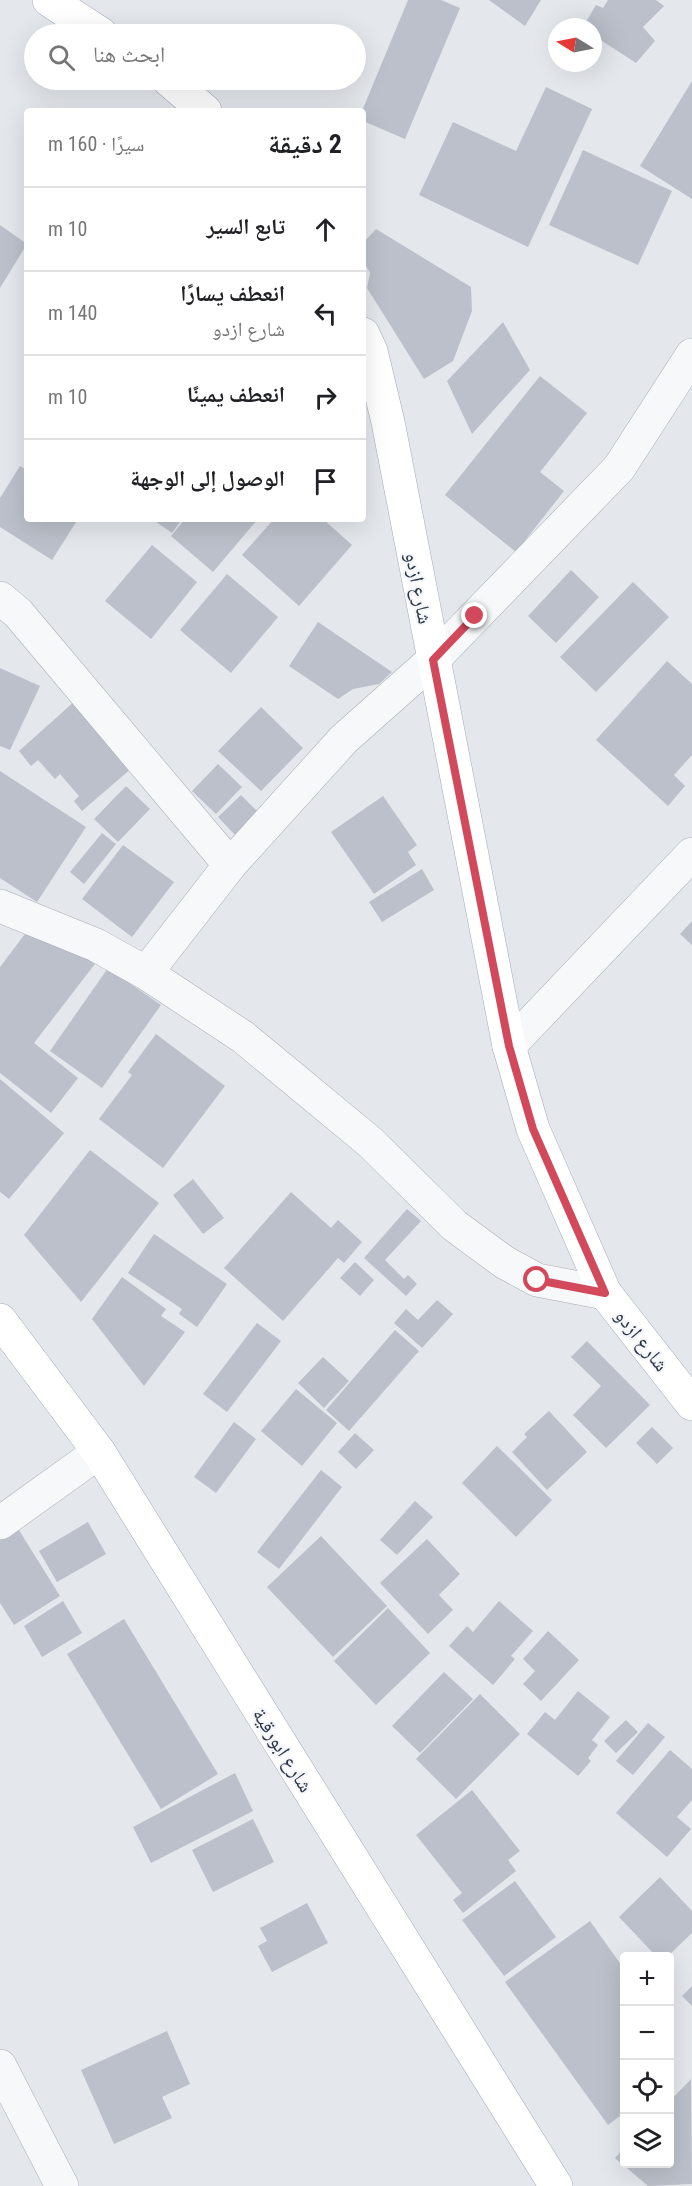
<!DOCTYPE html>
<html lang="ar">
<meta charset="utf-8">
<style>
:root{--surface:#fff;--page:#f2f2f2;--text:#202124;--muted:#757577;--line:#e0e0e0}
body{margin:0;font-family:"Roboto Condensed","Noto Naskh Arabic",sans-serif;background:var(--page);color:var(--text);direction:rtl}
.controls{position:absolute;right:18px;bottom:18px;display:grid;overflow:hidden;border-radius:6px;box-shadow:0 6px 24px #0002}
.controls button{width:54px;height:54px;display:grid;place-items:center;padding:0;border:0;border-bottom:2px solid var(--line);background:var(--surface);color:var(--text);font:30px sans-serif}
.compass{position:absolute;left:548px;top:18px;width:54px;height:54px;border-radius:50%;background:var(--surface);box-shadow:0 6px 24px #0002;rotate:280deg}
.stop{position:absolute;width:18px;height:18px;margin:-14px;border:4px solid #d1495b;border-radius:50%;background:#fff}
.stop.end{background:#d1495b;border-color:#fff;box-shadow:0 2px 6px #0008}
.list{margin:0;padding:0;list-style:none}
h2{display:flex;justify-content:space-between;align-items:center;height:78px;margin:0;padding:0 24px;font-size:26px}
h2 small{font-size:20px;font-weight:400;color:var(--muted)}
.list li{display:grid;grid-template-columns:39px 1fr auto;gap:18px;align-items:center;box-sizing:border-box;height:84px;padding:0 24px;border-top:2px solid var(--line)}
.list b{display:block;font-size:22px;white-space:nowrap}
.list p{margin:0;font-size:20px;white-space:nowrap;color:var(--muted)}
.list em{font-size:20px;font-style:normal;color:var(--muted)}
.icon{flex:none;width:33px;height:33px;fill:none;stroke:currentColor;stroke-width:2;stroke-linecap:round;stroke-linejoin:round}
.map{position:relative;flex:none;width:692px;height:2186px;overflow:hidden;direction:ltr}
.search{position:absolute;background:var(--surface);box-shadow:0 6px 24px #0002;left:24px;top:24px;width:342px;height:66px;display:flex;align-items:center;gap:15px;box-sizing:border-box;padding:0 21px;border-radius:33px;color:var(--muted);font-size:22px}
.panel{position:absolute;background:var(--surface);box-shadow:0 6px 24px #0002;left:24px;top:108px;width:342px;height:414px;border-radius:6px;direction:rtl}
.map>svg:first-child{display:block}
</style>
<div class="map">
<svg width="692" height="2186" viewBox="0 0 692 2186">
<rect width="100%" height="100%" fill="#e4e7ec"/>
<path fill="#bbc0ca" d="M408,0H441L460,8L405,139L363,121L362,111Z
M489,0H541L525,26Z
M608,0H656L664,6L643,27L655,41L636,63L593,35V27H583L596,5L603,8Z
M692,81V199L640,166Z
M546,87L592,109L528,247L419,195L453,122L516,151Z
M583,150L672,191L638,265L549,225Z
M0,225L27,244L0,288Z
M376,229L471,287L472,311L453,361L424,379L367,288L370,273L363,260V243Z
M503,322L530,370L472,434L447,381Z
M540,376L587,413L540,472L564,491L516,552L445,495Z
M20,466L27,470V519H78L52,560L0,527V498Z
M152,519H182L172,533Z
M185,519H258L213,572L171,536Z
M274,519H323L352,545L299,606L242,555Z
M152,545L197,582L151,639L105,601Z
M571,570L599,597L556,643L528,616Z
M227,574L278,617L231,673L180,630Z
M633,582L669,617L596,692L560,657Z
M318,622L392,672L379,684L353,689L338,699L289,666Z
M667,661L692,684V755L674,775L685,786L668,806L596,740Z
M0,668L40,686L10,750L0,746Z
M75,701L133,767L82,811L74,801L79,796L60,774L55,779L38,760L31,766L19,751Z
M261,707L303,748L261,791L218,751Z
M218,764L242,787L216,814L192,791Z
M0,771L86,827L37,902L0,878Z
M126,786L150,809L118,842L94,819Z
M241,795L259,813L236,836L218,817Z
M383,796L417,845L408,852L416,865L374,894L331,832Z
M102,833L116,844L84,884L70,872Z
M123,845L174,882L132,937L82,899Z
M422,869L434,890L382,922L369,902Z
M692,921V945L680,934Z
M28,930L40,940L44,935L98,960L34,1043L78,1078L51,1113L0,1073V967Z
M108,968L161,1005L102,1088L50,1051Z
M156,1034L225,1086L163,1168L99,1119L132,1075L128,1072Z
M0,1079L64,1133L9,1199L0,1192Z
M90,1150L159,1203L81,1302L24,1235Z
M193,1179L224,1218L203,1234L173,1195Z
M291,1192L331,1228L338,1220L362,1242L344,1263L338,1258L283,1321L224,1268Z
M407,1209L421,1221L385,1260L404,1279L408,1275L417,1284L406,1296L364,1258Z
M154,1234L227,1284L197,1327L179,1314L182,1309L128,1273Z
M355,1262L374,1280L360,1296L340,1278Z
M122,1277L166,1309L161,1316L185,1332L144,1386L92,1319Z
M437,1300L453,1314L422,1348L394,1323L406,1309L418,1320Z
M257,1323L281,1341L227,1412L203,1394Z
M395,1330L419,1351L349,1431L326,1410Z
M587,1341L650,1405L606,1448L573,1415L601,1386L571,1357Z
M323,1357L349,1381L324,1408L298,1383Z
M296,1389L337,1423L302,1466L261,1431Z
M549,1411L587,1452L547,1490L512,1452L527,1437L524,1434Z
M234,1422L256,1439L216,1493L194,1477Z
M652,1427L673,1448L657,1464L636,1443Z
M355,1433L374,1450L356,1469L338,1452Z
M497,1446L552,1500L516,1537L462,1483Z
M321,1470L342,1487L279,1569L257,1552Z
M415,1501L433,1517L397,1555L380,1540Z
M88,1522L106,1554L57,1582L39,1551Z
M17,1527L60,1596L14,1625L0,1603V1538Z
M321,1536L387,1606L333,1657L267,1587Z
M427,1539L460,1574L439,1595L453,1610L428,1634L380,1583Z
M63,1601L82,1633L42,1657L24,1626Z
M499,1601L533,1631L511,1656L515,1659L493,1685L449,1646L467,1626L473,1632Z
M388,1608L430,1653L376,1705L334,1661Z
M124,1619L218,1774L161,1809L67,1654Z
M548,1631L579,1660L541,1701L523,1684L535,1671L523,1659Z
M444,1672L473,1699L420,1753L392,1726Z
M578,1691L610,1717L592,1740L598,1745L588,1758L591,1761L578,1776L527,1734L545,1712L555,1720Z
M480,1694L520,1734L456,1799L416,1759Z
M626,1720L638,1732L616,1753L604,1741Z
M648,1723L665,1737L633,1775L616,1761Z
M670,1750L692,1769V1800L677,1817L691,1829L667,1857L616,1813Z
M235,1773L253,1811L151,1863L133,1827Z
M472,1790L520,1851L508,1860L516,1871L463,1913L453,1900L462,1893L416,1835Z
M253,1819L274,1862L213,1892L192,1850Z
M660,1877L692,1911V1933L668,1956H656L619,1917Z
M515,1881L556,1937L504,1976L462,1920Z
M307,1903L328,1943L272,1972L258,1946L267,1941L260,1928Z
M590,1921L624,1969V2113L608,2125L505,1982Z
M692,1986V2006L682,1996Z
M167,2031L190,2084L162,2097L172,2118L114,2144L81,2070Z
M691,2079L692,2184L648,2186L615,2158L624,2148V2164H670V2101Z"/>
<g fill="none" stroke-linecap="round" stroke-linejoin="round">
<g stroke="#a9aeb7" stroke-width="34">
<path id="minor" d="M0,598L18,613L230,865
M0,906L96,945L146,973L243,1037L370,1142L455,1226L504,1262L537,1280L605,1293
M146,973L230,865L344,739L433,660L619,468L692,355
M509,1046L692,854
M0,1523L99,1452
M0,2066L62,2186"/>
</g>
<g stroke="#a3abb8" stroke-width="34">
<path id="major" d="M49,0L101,34
M169,80L205,111
M363,334L371,351L388,422L509,1046L533,1129L605,1293L692,1404
M0,1320L99,1452L556,2186"/>
</g>
<use href="#minor" stroke="#f7f8fa" stroke-width="33"/>
<use href="#major" stroke="#fff" stroke-width="33"/>
</g>
<g fill="none" stroke-linecap="round" stroke-linejoin="round">
<path stroke="#d1495b" stroke-width="8" d="M475,616L433,660L509,1046L533,1129L605,1293L537,1280"/>
</g>
<g text-anchor="middle" stroke-width="4.5" stroke-linejoin="round" paint-order="stroke">
<g font-size="20" fill="#2b3445" stroke="#f4f6f9">
<text transform="translate(419 588) rotate(79)" y="7">شارع ازدو</text>
<text transform="translate(642 1340) rotate(52)" y="7">شارع ازدو</text>
<text transform="translate(283 1750) rotate(58)" y="7">شارع ابورقية</text>
</g>
</g>
</svg>
<div class="controls">
<button>+</button>
<button>−</button>
<button><svg class="icon" aria-label="locate" viewBox="0 0 24 24"><circle cx="12" cy="12" r="6"/><path d="M12 2v4M12 18v4M2 12h4M18 12h4"/></svg></button>
<button><svg class="icon" aria-label="layers" viewBox="0 0 24 24"><path d="M12 4l9 5-9 5-9-5zM3 14l9 5 9-5"/></svg></button>
</div>
<svg class="compass" viewBox="-18 -18 36 36"><path d="M0-13l5 13h-10z" fill="#e53935"/><path d="M0 13l5-13h-10z" fill="#757577"/></svg>
<div class="stop" style="left:537px;top:1280px"></div>
<div class="stop end" style="left:475px;top:616px"></div>
<div class="search"><svg class="icon" aria-label="search" viewBox="0 0 24 24"><circle cx="10" cy="10" r="6"/><path d="M15 15l6 6"/></svg>ابحث هنا</div>
<section class="panel">
<h2>2 دقيقة<small>سيرًا · 160 m</small></h2>
<ul class="list">
<li><svg class="icon" aria-label="ahead" viewBox="0 0 24 24"><path d="M12 20V5M6 11l6-6 6 6"/></svg><div><b>تابع السير</b></div><em>10 m</em></li>
<li><svg class="icon" aria-label="left" viewBox="0 0 24 24"><path d="M17 20v-9H6M10 6l-5 5 5 5"/></svg><div><b>انعطف يسارًا</b><p>شارع ازدو</p></div><em>140 m</em></li>
<li><svg class="icon" aria-label="right" viewBox="0 0 24 24"><path d="M7 20v-9h11M14 6l5 5-5 5"/></svg><div><b>انعطف يمينًا</b></div><em>10 m</em></li>
<li><svg class="icon" aria-label="arrive" viewBox="0 0 24 24"><path d="M6 21V4h12l-3 4 3 4H6"/></svg><div><b>الوصول إلى الوجهة</b></div></li>
</ul>
</section>
</div>
